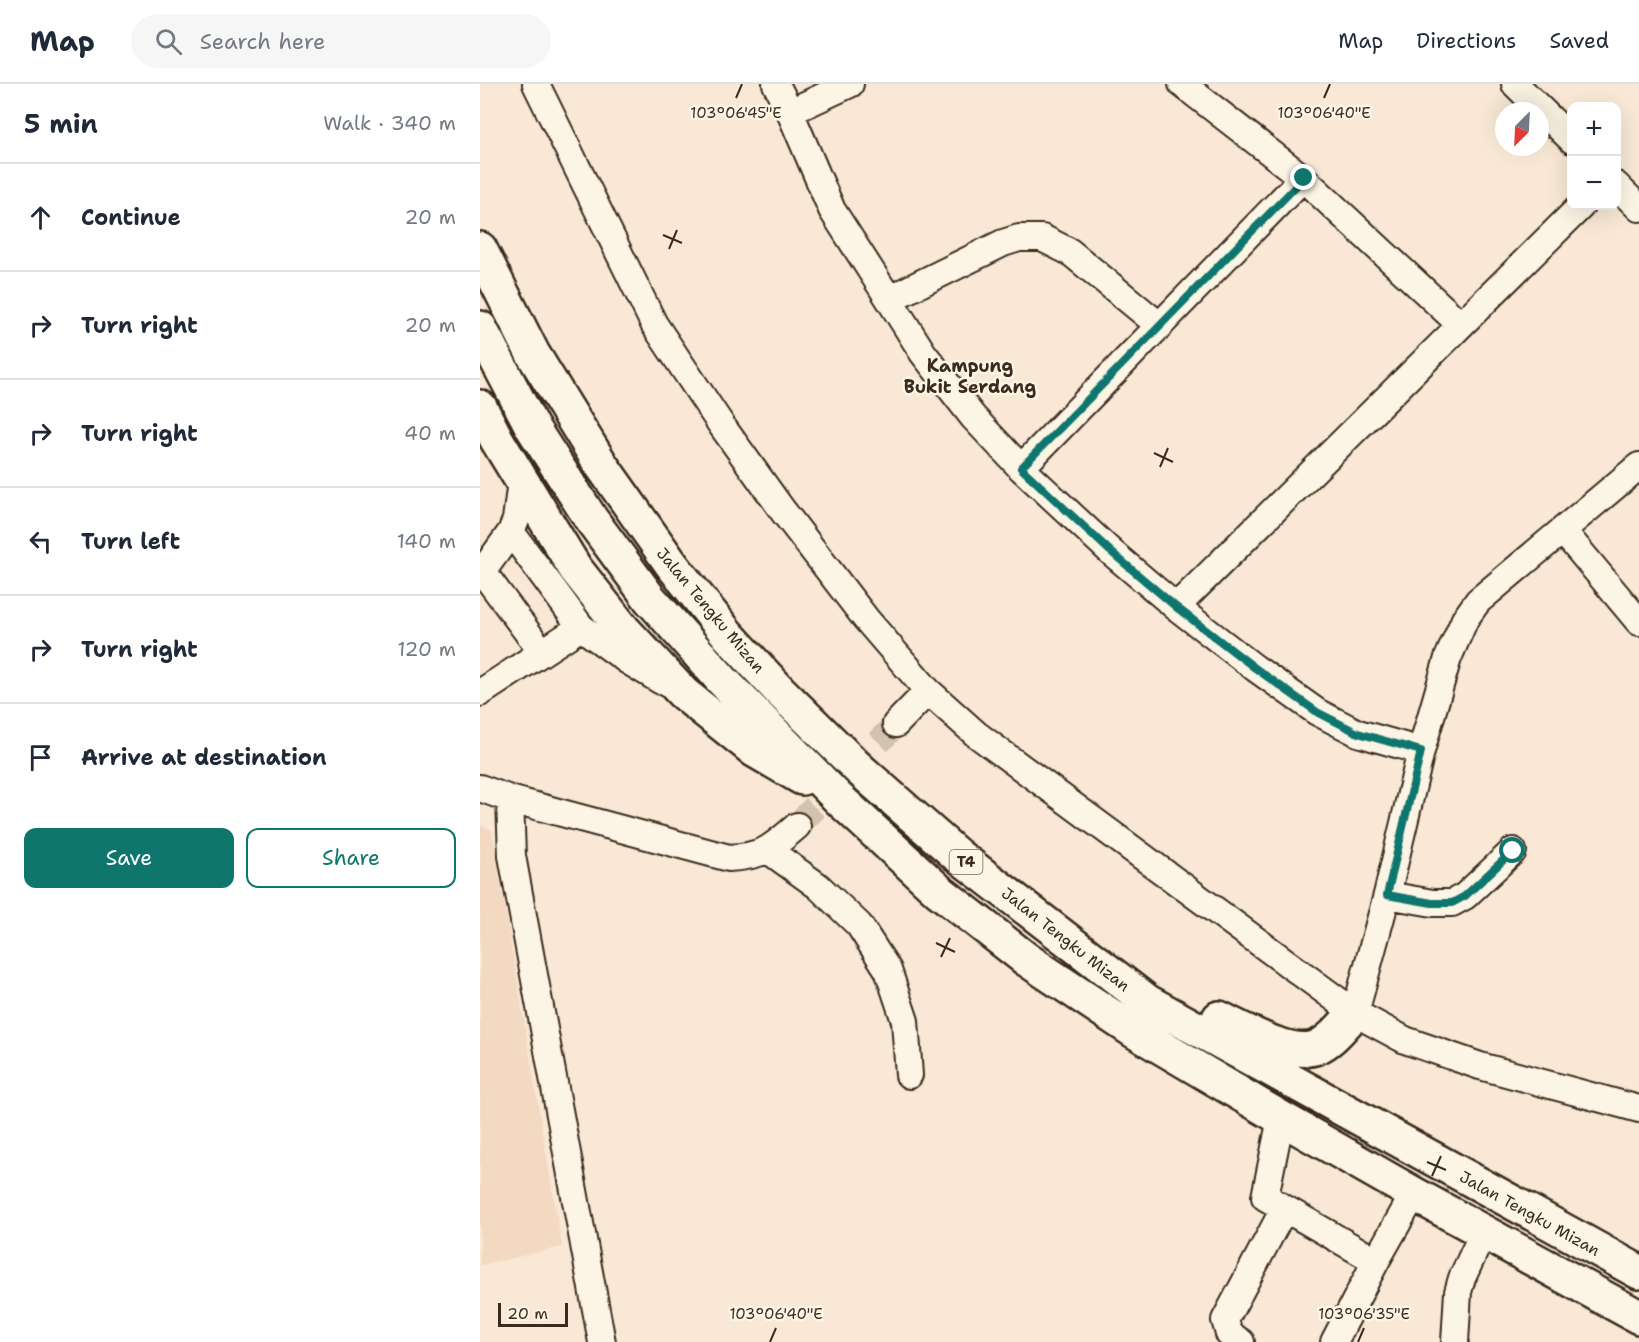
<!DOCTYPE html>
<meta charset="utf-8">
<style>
:root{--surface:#fff;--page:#f6f6f7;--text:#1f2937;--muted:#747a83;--line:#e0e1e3;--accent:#0f766e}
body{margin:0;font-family:"Shantell Sans",sans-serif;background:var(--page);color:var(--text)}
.controls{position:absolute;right:18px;top:18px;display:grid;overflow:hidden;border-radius:12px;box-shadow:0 6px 24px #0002}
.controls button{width:54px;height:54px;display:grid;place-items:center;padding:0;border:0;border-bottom:2px solid var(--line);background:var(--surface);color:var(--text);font:30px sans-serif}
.compass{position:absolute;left:1015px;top:18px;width:54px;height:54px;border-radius:50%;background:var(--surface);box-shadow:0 6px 24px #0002;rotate:204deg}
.scale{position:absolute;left:18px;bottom:15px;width:70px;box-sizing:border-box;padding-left:6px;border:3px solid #3b2a1e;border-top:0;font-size:16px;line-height:21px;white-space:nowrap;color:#3b2a1e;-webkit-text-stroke:4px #fcf5e5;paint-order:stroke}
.stop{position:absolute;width:18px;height:18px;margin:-14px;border:4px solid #0f766e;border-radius:50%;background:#fff}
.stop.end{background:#0f766e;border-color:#fff;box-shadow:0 2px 6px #0008}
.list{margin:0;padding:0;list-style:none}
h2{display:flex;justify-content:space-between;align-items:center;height:78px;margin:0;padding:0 24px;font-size:26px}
h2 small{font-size:20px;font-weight:400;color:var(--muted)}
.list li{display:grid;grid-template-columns:39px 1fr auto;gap:18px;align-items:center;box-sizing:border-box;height:108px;padding:0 24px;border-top:2px solid var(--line)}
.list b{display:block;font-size:22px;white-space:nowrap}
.list em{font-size:20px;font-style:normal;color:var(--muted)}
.actions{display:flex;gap:12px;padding:18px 24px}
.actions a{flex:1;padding:14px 0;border:2px solid var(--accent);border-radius:12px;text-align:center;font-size:21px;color:var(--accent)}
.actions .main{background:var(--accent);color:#fff}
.icon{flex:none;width:33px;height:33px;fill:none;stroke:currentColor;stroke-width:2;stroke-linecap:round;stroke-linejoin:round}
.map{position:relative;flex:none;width:1159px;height:1258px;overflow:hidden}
header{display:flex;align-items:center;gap:36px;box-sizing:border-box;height:84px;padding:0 30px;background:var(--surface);border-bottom:2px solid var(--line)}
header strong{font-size:28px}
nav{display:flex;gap:33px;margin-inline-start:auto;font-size:21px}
.search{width:420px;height:54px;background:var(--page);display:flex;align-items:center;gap:15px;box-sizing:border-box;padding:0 21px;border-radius:33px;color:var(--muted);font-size:22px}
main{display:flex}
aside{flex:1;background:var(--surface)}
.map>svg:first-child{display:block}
</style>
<header>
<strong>Map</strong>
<div class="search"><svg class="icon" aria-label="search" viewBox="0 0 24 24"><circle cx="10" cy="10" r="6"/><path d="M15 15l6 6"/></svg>Search here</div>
<nav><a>Map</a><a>Directions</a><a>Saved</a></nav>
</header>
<main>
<aside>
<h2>5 min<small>Walk · 340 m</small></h2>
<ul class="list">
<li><svg class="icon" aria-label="ahead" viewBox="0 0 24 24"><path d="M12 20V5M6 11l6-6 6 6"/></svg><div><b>Continue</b></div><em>20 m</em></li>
<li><svg class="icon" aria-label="right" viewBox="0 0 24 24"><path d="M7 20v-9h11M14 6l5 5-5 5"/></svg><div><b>Turn right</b></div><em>20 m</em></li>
<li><svg class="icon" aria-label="right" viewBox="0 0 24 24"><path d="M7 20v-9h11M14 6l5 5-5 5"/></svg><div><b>Turn right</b></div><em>40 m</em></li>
<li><svg class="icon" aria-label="left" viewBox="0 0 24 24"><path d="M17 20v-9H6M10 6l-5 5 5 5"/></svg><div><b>Turn left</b></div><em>140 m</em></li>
<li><svg class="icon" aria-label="right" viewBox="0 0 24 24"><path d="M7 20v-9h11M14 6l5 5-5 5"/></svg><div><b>Turn right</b></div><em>120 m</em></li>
<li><svg class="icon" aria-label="arrive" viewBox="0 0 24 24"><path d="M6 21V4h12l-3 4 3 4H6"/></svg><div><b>Arrive at destination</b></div></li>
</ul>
<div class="actions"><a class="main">Save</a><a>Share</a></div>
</aside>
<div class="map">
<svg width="1159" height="1258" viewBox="0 0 1159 1258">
<rect width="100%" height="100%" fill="#f8e8d5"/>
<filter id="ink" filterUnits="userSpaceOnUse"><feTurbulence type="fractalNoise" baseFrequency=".0167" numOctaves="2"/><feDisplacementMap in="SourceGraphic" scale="12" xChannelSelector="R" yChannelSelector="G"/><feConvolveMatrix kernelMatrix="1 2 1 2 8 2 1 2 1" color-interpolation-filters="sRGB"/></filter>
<g filter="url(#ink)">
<path fill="#f3d9c2" d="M0,741L12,746L82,1163L0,1181Z"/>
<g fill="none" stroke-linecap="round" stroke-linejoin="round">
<path stroke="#d2c2b0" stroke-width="26" stroke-dasharray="26 13" stroke-linecap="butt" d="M317,742L416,640"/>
<g stroke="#3b2a1e" stroke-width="30">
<path id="minor" d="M56,0L174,240L242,342L303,427L386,535L448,607L496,650L875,929L925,956L1000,982L1159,1025
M296,0L310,28L352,126L409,215L443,269L493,333L541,384L630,467L696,523L775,584L837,628L878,649L941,667
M702,0L823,94L981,241
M1035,0L1092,56
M310,28L370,0
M1136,101L1159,124
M409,215L523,159L539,154H562L590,168L680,242
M541,384L823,94
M41,397L36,436L31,448L101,543L148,577L181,597
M1083,447L1159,538
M31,448L5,484V491L62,568
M696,523L1101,122
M0,609L101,543
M416,640L448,607
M0,704L30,715L249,774C285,772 291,764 317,742
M30,715L32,772L122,1258
M288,766L338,802L379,841L408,886L425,937L429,991
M907,811L953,819H972L985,812L1033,767
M875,929L907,811L941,667L968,574L985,535L998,517L1159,382
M801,1034L785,1113L896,1177L934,1110
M761,1258L749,1250L745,1236L804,1125
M854,1258L896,1177
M975,1258L978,1208L982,1194L1003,1149"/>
</g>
<g stroke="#3b2a1e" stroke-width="38">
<path id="highway" d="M0,165L53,270L122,382L192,481L248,551L300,607L378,684L477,771L668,918L1159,1188
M0,244L52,343L111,435L170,515L242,596L359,715L459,807L546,875L654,947L801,1034L934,1110L1159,1233
M0,323L17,356L95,484L143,545L203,609L274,666L322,694
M739,934C762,945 812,974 837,963C852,957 864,940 875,929"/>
</g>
<use href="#minor" stroke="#fcf5e5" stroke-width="26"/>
<use href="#highway" stroke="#fcf5e5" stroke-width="33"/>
</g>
</g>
<g fill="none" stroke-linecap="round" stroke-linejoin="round" filter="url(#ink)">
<path stroke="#0f766e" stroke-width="8" d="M824,94L541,384L630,467L696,523L775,584L837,628L878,649L941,667L907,811L952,819H972L985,812L1033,767"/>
</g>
<path fill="none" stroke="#3b2a1e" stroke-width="2" d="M256,14L262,0M844,14L850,0M183,151L202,159M189,165L197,146M674,369L693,378M680,383L688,364M456,859L475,868M461,873L470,854M947,1078L966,1086M952,1092L961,1072M290,1258L296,1244M878,1258L884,1244"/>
<g text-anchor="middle" stroke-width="5" stroke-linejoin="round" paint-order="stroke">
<rect fill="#fcf5e5" stroke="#75675a" stroke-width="1.5" x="469.5" y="766" width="33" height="24" rx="4.5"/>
<g font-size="15" font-weight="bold" fill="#3b2a1e">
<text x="486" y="783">T4</text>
</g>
<g font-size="16" fill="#3b2a1e" stroke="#fcf5e5">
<text transform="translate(231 526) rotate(50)" y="6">Jalan Tengku Mizan</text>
<text transform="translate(586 855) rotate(38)" y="6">Jalan Tengku Mizan</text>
<text transform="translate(1050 1129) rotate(29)" y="6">Jalan Tengku Mizan</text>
</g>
<g font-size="18" font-weight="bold" fill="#3b2a1e" stroke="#fcf5e5">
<text x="490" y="288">Kampung<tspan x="490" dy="21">Bukit Serdang</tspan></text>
</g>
</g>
<g font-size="15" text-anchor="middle" fill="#3b2a1e" stroke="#fcf5e5" stroke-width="5" stroke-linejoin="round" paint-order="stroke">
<text x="256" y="34">103°06'45"E</text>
<text x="844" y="34">103°06'40"E</text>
<text x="296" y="1235">103°06'40"E</text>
<text x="884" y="1235">103°06'35"E</text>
</g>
</svg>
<div class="controls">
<button>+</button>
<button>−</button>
</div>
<svg class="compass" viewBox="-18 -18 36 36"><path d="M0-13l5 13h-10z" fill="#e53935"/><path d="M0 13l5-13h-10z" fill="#747a83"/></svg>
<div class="scale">20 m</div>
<div class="stop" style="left:1033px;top:767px"></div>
<div class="stop end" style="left:824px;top:94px"></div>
</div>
</main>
